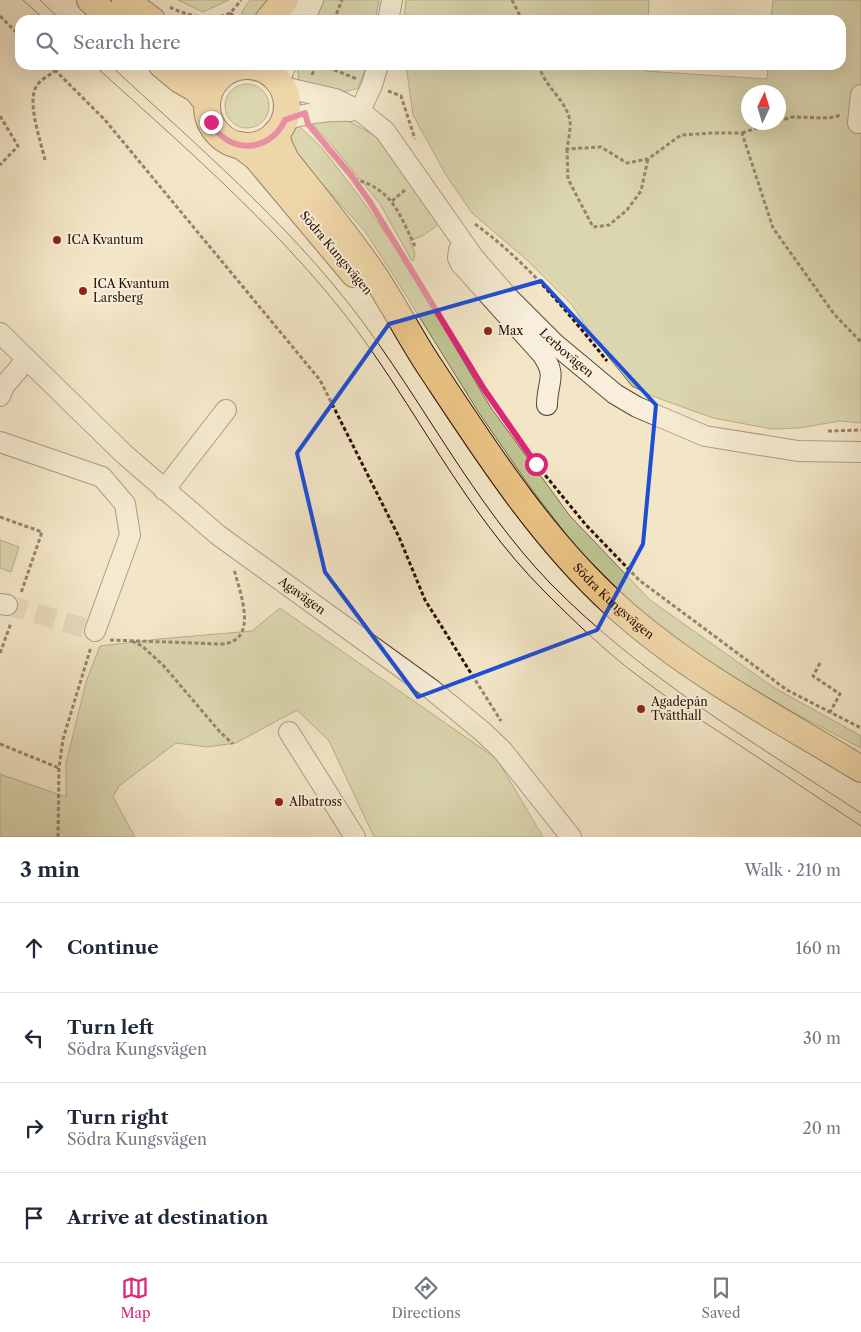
<!DOCTYPE html>
<meta charset="utf-8">
<style>
:root{--surface:#fff;--page:#f6f6f7;--text:#1f2937;--muted:#747a83;--line:#e0e1e3;--accent:#db2777}
body{margin:0;font-family:"Libre Caslon Text",serif;background:var(--page);color:var(--text)}
.compass{position:absolute;left:741px;top:85px;width:45px;height:45px;border-radius:50%;background:var(--surface);box-shadow:0 5px 20px #0002;rotate:4deg}
.stop{position:absolute;width:15px;height:15px;margin:-11px;border:4px solid #db2777;border-radius:50%;background:#fff}
.stop.end{background:#db2777;border-color:#fff;box-shadow:0 1px 5px #0008}
.list{margin:0;padding:0;list-style:none}
h2{display:flex;justify-content:space-between;align-items:center;height:65px;margin:0;padding:0 20px;font-size:21px}
h2 small{font-size:16px;font-weight:400;color:var(--muted)}
.list li{display:grid;grid-template-columns:32px 1fr auto;gap:15px;align-items:center;box-sizing:border-box;height:90px;padding:0 20px;border-top:1px solid var(--line)}
.list b{display:block;font-size:19px;white-space:nowrap}
.list p{margin:0;font-size:16px;white-space:nowrap;color:var(--muted)}
.list em{font-size:16px;font-style:normal;color:var(--muted)}
.icon{flex:none;width:28px;height:28px;fill:none;stroke:currentColor;stroke-width:2;stroke-linecap:round;stroke-linejoin:round}
.map{position:relative;flex:none;width:861px;height:837px;overflow:hidden}
.search{position:absolute;background:var(--surface);box-shadow:0 5px 20px #0002;left:15px;right:15px;top:15px;height:55px;display:flex;align-items:center;gap:12px;box-sizing:border-box;padding:0 18px;border-radius:15px;color:var(--muted);font-size:19px}
.sheet{height:425px;background:var(--surface)}
nav{display:flex;justify-content:space-around;align-items:center;box-sizing:border-box;height:70px;border-top:1px solid var(--line);background:var(--surface);font-size:14px;color:var(--muted)}
nav a{display:grid;justify-items:center;gap:2px}
nav .on{color:var(--accent)}
.map>svg:first-child{display:block}
</style>
<div class="map">
<svg width="861" height="837" viewBox="0 0 861 837">
<rect width="100%" height="100%" fill="#f3e6c7"/>
<filter id="stains"><feTurbulence type="fractalNoise" baseFrequency=".004" numOctaves="4"/><feColorMatrix values="0 0 0 0 .2 0 0 0 0 .09 0 0 0 0 .02 0 0 0 .5 -.17"/></filter>
<radialGradient id="worn" r=".72"><stop offset=".6" stop-color="#630" stop-opacity="0"/><stop offset="1" stop-color="#630" stop-opacity=".3"/></radialGradient>
<path fill="#bfc493" stroke="#766a4a" fill-rule="evenodd" d="M178,0H229L203,12Z
M250,0H277L260,20H250L241,13Z
M320,0H379L375,20H313Z
M406,0H649L648,20H404Z
M773,0H861V423L840,421L799,428L772,429L713,418L652,396L632,386L598,344L572,305L528,261L472,213L446,175L413,115L406,65H645V71L767,79L768,65H841V20H771ZM748,92H778V122H748Z
M297,65H367L358,88C339,96 318,89 299,82Z
M225 106a22 22 0 1 1 44 0a22 22 0 1 1-44 0Z
M311,119H345L379,138L439,224L424,235L410,241L415,253L414,260L412,261L380,204L331,144L315,127Z
M297,124L322,148L359,196L401,255L491,408L570,516L650,600L773,687L861,736V748L791,711L720,669L678,640L632,603L576,547L532,490L479,413L394,276L364,230L294,153L289,139L290,128Z
M0,540L19,547L11,572L0,568Z
M280,608L497,759L543,837H374L329,741L297,710L236,743L207,747L176,743L119,786L113,797L135,837H0V774L66,797V764L86,682L100,646L159,639L252,631Z"/>
<g fill="none" stroke-linecap="round" stroke-linejoin="round">
<path stroke="#d5c6a9" stroke-width="20" stroke-dasharray="20 10" stroke-linecap="butt" d="M7,605L95,631"/>
<g stroke="#5e4532" stroke-width="22">
<g id="minor">
<path d="M286,20L296,0"/>
<path d="M304,20L313,0"/>
<path d="M388,20L392,0"/>
<path d="M251,66V65"/>
<path d="M279,81L286,65"/>
<path id="s1" d="M283,87L335,99L360,111L385,131L474,258L508,297L555,344L615,394L637,407L705,436L798,451L861,452"/>
<path d="M360,111L372,85L378,65"/>
<path d="M285,120C307,113 328,110 351,111"/>
<path d="M858,123L861,95"/>
<path d="M459,250L458,258L461,264L542,354C558,377 547,381 547,405"/>
<path id="s2" d="M0,333L124,454L218,535L431,689L483,732L502,750L571,837"/>
<path d="M0,396L4,386L27,359"/>
<path d="M0,442L102,477L125,504L130,535L95,631"/>
<path d="M164,490L226,410"/>
<path d="M0,604L7,605"/>
<path d="M289,732L355,837"/>
</g>
</g>
<g stroke="#2c0f00" stroke-width="28">
<g id="major">
<path d="M90,0L112,20"/>
<path d="M125,0L152,20"/>
<path d="M268,20L285,0"/>
<path d="M162,65L180,80L196,89L207,102"/>
<path d="M195,65L215,70H229"/>
<circle cx="247" cy="106" r="40"/>
<path id="s3" d="M276,133L279,145L286,160C316,198 347,235 374,275C394,305 410,337 430,367C485,450 541,538 616,606C689,672 777,718 861,769"/>
<path d="M240,145L256,157L354,274"/>
</g>
</g>
<path stroke="#2c0f00" stroke-width="3" stroke-dasharray="4 2.5" stroke-linecap="butt" d="M512,0L522,20
M170,7C183,15 217,23 231,12C234,9 238,4 241,0
M230,13L239,20
M0,16L20,36
M334,20L342,0
M50,65L105,120L320,380L399,537L425,600L501,721
M322,65L357,79
M539,65C544,87 566,99 570,121C571,129 568,141 567,149L601,147L627,163L648,159L681,135L714,133H742L773,228L834,314L861,342
M312,75L316,65
M388,91L401,96L415,139
M0,116L18,146L0,165
M778,121L793,117L829,118L842,115
M313,131L351,175L370,202L484,389L536,464L586,525L639,580L787,690L861,728
M742,133L775,122
M567,149L568,179L593,227L609,225L627,210L641,191L648,159
M45,160C41,142 28,106 35,89C38,81 48,76 55,71
M354,179C393,189 399,214 415,246
M392,201L405,190
M475,224C527,262 567,311 607,361
M828,431L861,430
M0,517L42,532L21,593
M110,640L221,644C260,642 240,593 234,569
M132,641L142,646L163,665L220,732L233,744
M0,653L11,623
M820,663L813,676L840,694L830,712
M0,744L59,768
M58,837L59,768L63,739L91,647"/>
<use href="#minor" stroke="#f7efdb" stroke-width="20"/>
<use href="#major" stroke="#eac384" stroke-width="26"/>
<path stroke="#2c0f00" stroke-width="1" d="M23,0L45,20
M40,0L61,20
M94,65C182,145 273,223 346,316C416,406 462,509 545,592C574,621 605,651 638,676C668,699 701,720 733,741C776,769 818,798 861,826
M110,65C195,144 285,220 356,313C423,401 473,503 550,583C641,676 753,742 861,813"/>
</g>
<g fill="none" stroke-linecap="round" stroke-linejoin="round">
<path stroke="#db2777" stroke-width="6" d="M211,122C228,155 270,153 285,120L305,113L308,124L351,175L370,202L484,389L536,464"/>
</g>
<path d="M0 0H861V837H0ZM541,281L656,405L643,544L597,630L418,697L325,572L297,453L389,324Z" fill="#f3e6c7" fill-opacity=".55" fill-rule="evenodd"/>
<path fill="none" stroke="#1d4ed8" stroke-width="4" stroke-linejoin="round" d="M541,281L656,405L643,544L597,630L418,697L325,572L297,453L389,324Z"/>
<g fill="#8f2418" stroke="#f7efdb" stroke-width="2">
<circle cx="57" cy="240" r="5"/>
<circle cx="83" cy="291" r="5"/>
<circle cx="488" cy="331" r="5"/>
<circle cx="641" cy="709" r="5"/>
<circle cx="279" cy="802" r="5"/>
</g>
<g text-anchor="middle" stroke-width="4" stroke-linejoin="round" paint-order="stroke">
<g font-size="12" fill="#2c0f00" stroke="#f7efdb" text-anchor="start">
<text x="67" y="244">ICA Kvantum</text>
<text x="93" y="288">ICA Kvantum<tspan x="93" dy="14">Larsberg</tspan></text>
<text x="498" y="335">Max</text>
<text x="651" y="706">Agadepån<tspan x="651" dy="14">Tvätthall</tspan></text>
<text x="289" y="806">Albatross</text>
</g>
<g font-size="12" fill="#2c0f00" stroke="#f7efdb">
<text transform="translate(336 253) rotate(50)" y="4">Södra Kungsvägen</text>
<text dy="4" stroke="none"><textPath href="#s1" startOffset="401">Lerbovägen</textPath></text>
<text dy="4" stroke="none"><textPath href="#s2" startOffset="401">Agavägen</textPath></text>
<text dy="4" stroke="none"><textPath href="#s3" startOffset="580">Södra Kungsvägen</textPath></text>
</g>
</g>
<rect width="100%" height="100%" filter="url(#stains)"/>
<rect width="100%" height="100%" fill="url(#worn)"/>
</svg>
<svg class="compass" viewBox="-18 -18 36 36"><path d="M0-13l5 13h-10z" fill="#e53935"/><path d="M0 13l5-13h-10z" fill="#747a83"/></svg>
<div class="stop" style="left:536px;top:464px"></div>
<div class="stop end" style="left:211px;top:122px"></div>
<div class="search"><svg class="icon" aria-label="search" viewBox="0 0 24 24"><circle cx="10" cy="10" r="6"/><path d="M15 15l6 6"/></svg>Search here</div>
</div>
<section class="sheet">
<h2>3 min<small>Walk · 210 m</small></h2>
<ul class="list">
<li><svg class="icon" aria-label="ahead" viewBox="0 0 24 24"><path d="M12 20V5M6 11l6-6 6 6"/></svg><div><b>Continue</b></div><em>160 m</em></li>
<li><svg class="icon" aria-label="left" viewBox="0 0 24 24"><path d="M17 20v-9H6M10 6l-5 5 5 5"/></svg><div><b>Turn left</b><p>Södra Kungsvägen</p></div><em>30 m</em></li>
<li><svg class="icon" aria-label="right" viewBox="0 0 24 24"><path d="M7 20v-9h11M14 6l5 5-5 5"/></svg><div><b>Turn right</b><p>Södra Kungsvägen</p></div><em>20 m</em></li>
<li><svg class="icon" aria-label="arrive" viewBox="0 0 24 24"><path d="M6 21V4h12l-3 4 3 4H6"/></svg><div><b>Arrive at destination</b></div></li>
</ul>
</section>
<nav>
<a class="on"><svg class="icon" aria-label="map" viewBox="0 0 24 24"><path d="M3 6l6-2 6 2 6-2v14l-6 2-6-2-6 2zM9 4v14M15 6v14"/></svg>Map</a>
<a><svg class="icon" aria-label="directions" viewBox="0 0 24 24"><path d="M12 3l9 9-9 9-9-9zM9 14v-3h6M13 9l2 2-2 2"/></svg>Directions</a>
<a><svg class="icon" aria-label="saved" viewBox="0 0 24 24"><path d="M7 4h10v16l-5-4-5 4z"/></svg>Saved</a>
</nav>
